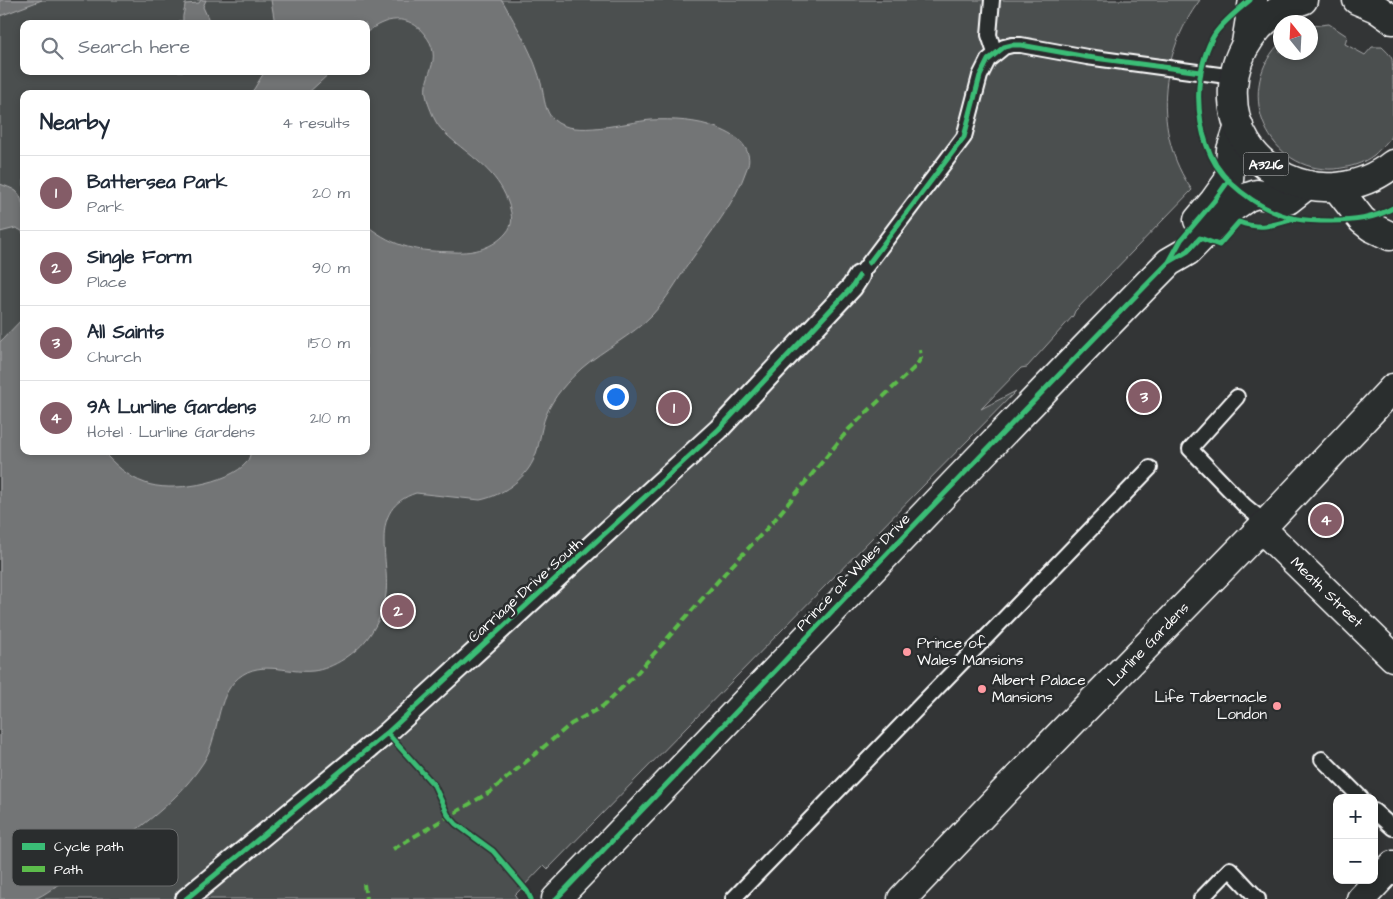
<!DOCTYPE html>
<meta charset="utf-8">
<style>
:root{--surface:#fff;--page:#f2f2f3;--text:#1f2937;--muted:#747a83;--line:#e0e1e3;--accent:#845c67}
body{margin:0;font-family:"Architects Daughter",sans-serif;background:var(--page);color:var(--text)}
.controls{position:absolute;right:15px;bottom:15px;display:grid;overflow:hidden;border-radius:10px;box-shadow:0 2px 8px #0003}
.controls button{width:45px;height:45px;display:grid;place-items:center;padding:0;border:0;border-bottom:1px solid var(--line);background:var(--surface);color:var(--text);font:25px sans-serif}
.compass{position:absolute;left:1273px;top:15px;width:45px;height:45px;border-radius:50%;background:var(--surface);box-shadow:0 2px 8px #0003;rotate:342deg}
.you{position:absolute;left:615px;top:396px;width:18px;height:18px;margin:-12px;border:4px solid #fff;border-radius:50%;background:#1a73e8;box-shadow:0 0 0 8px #1a73e833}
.badge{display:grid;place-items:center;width:32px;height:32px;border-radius:50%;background:var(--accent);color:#fff;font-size:16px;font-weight:700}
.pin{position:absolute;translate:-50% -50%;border:2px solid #fff;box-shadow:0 1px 5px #0006}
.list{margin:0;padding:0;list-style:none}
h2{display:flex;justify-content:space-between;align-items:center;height:65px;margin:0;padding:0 20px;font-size:21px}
h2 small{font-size:16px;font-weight:400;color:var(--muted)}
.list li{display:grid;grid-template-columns:32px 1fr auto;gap:15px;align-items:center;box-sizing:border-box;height:75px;padding:0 20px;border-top:1px solid var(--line)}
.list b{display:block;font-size:19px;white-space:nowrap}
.list p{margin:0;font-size:16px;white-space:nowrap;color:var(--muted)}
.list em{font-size:16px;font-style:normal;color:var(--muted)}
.icon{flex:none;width:28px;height:28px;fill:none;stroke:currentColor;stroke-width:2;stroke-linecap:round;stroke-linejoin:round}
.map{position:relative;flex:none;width:1393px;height:899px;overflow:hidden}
.search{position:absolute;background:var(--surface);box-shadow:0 2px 8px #0003;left:20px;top:20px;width:350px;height:55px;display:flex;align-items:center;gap:12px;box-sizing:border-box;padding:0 18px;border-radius:10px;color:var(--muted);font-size:19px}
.panel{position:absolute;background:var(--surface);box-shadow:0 2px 8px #0003;left:20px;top:90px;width:350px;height:365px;border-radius:10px}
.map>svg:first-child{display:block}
</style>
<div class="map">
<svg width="1393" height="899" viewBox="0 0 1393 899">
<rect width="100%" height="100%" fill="#333536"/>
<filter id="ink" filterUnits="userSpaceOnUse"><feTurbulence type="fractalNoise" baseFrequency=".02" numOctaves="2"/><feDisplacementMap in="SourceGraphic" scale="10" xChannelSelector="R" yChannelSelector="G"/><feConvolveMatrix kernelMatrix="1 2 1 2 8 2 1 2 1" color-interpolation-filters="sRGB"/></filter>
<g filter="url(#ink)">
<path fill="#4c4f50" stroke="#a6a7a8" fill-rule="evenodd" d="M0,0H1200C1159,55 1152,133 1192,190L1075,311L1073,316L1027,367L1021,368L981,409L1016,391L548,869L544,865L515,895L517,899H0ZM24,24H366V71H24ZM24,94H366V451H24Z
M1329,24L1347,36L1345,44L1365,55L1372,47H1382C1386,51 1390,54 1392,59C1393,66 1393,95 1393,105C1393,113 1393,123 1393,131C1391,140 1380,149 1374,155C1362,164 1351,167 1335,169C1268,173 1234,93 1278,45L1280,43V52H1310L1311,26Z"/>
<path fill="#737576" stroke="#abacad" d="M0,0H42L0,16Z
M201,0H206L203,7L208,18V23L180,24L179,21H183C182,14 185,11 185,4L199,3Z
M271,0H502C517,27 535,56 542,87C544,98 545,112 554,120C573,138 626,122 651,120C672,119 697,120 717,128C729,133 740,138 746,149C749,155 750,162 747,168C735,204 710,233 689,263C677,281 667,299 652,315C632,336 604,349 582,368C568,381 553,397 546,415C540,430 540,447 533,461C524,480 501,496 480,500L416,493C367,509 390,557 386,594C384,610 378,623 369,636C358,652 333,669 313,671C286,674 257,657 234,682C215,704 219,738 203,763C171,812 116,844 69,876C60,883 44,896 34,899C26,899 9,899 0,899V342L24,317V451H102C115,464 127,477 145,483C170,493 229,484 247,462C249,459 250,455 251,451H366V225C397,249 417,251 455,252C474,253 493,248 506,233C514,224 512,216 509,205C500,176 479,162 456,143C447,135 439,129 434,118C430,108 424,96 426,85C428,74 435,63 433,52C432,45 429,40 425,35C409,13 385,17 366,33V24H275Z
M265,71H332L307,94H249L254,89Z
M0,184C5,186 12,188 16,191C26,199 24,223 24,235L22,231L16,228L0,232Z"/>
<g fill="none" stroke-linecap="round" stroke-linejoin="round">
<g stroke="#fff" stroke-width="18">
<path id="service" d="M992,0L989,35L995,53
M859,276L964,137L980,76L988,60L1004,47L1012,45H1021L1087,57L1234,77
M1237,397L1190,449L1245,506L1266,523
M1322,759L1361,798
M1374,811L1393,828
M733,899L1150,468
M1201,899L1230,869L1258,899"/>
</g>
<g stroke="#fff" stroke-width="24">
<path id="pedestrian" d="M186,899L387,733L719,429L852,287L859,276"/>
</g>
<g stroke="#fff" stroke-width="31">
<path id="minor" d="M1261,528L1393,657
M902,899L1003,793L1272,517L1393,388"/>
</g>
<g stroke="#fff" stroke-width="31">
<path id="tertiary" d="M1198,220L1214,201L1229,180L1231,150L1239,126
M556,899C761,688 962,472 1169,262L1188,251L1226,212L1248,197L1257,194L1288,200L1307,185"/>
</g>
<g stroke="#fff" stroke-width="31">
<path id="primary" d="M1303,0C1281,6 1264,19 1251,37C1240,52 1234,69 1233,87C1228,174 1327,217 1393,164
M1357,0L1376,8L1393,20
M1246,43L1253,0
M1337,188L1362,220L1371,227L1390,236"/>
</g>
<g stroke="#fff" stroke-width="31">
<path id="trunk" d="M1361,899L1393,865"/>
</g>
<use href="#service" stroke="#2a2d2e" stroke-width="14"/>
<use href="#pedestrian" stroke="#2a2d2e" stroke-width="20"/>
<use href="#minor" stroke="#2a2d2e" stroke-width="28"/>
<use href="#tertiary" stroke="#2a2d2e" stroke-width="28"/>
<use href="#primary" stroke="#2a2d2e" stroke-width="28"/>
<use href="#trunk" stroke="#2a2d2e" stroke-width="28"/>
<path stroke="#5cbc4b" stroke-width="4" stroke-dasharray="8 4" stroke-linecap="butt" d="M393,849L490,792L571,724L603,706L636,674L725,573L772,523L849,429L916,366L921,358L920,350
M364,884L366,899"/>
<g stroke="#2a2d2e" stroke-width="8">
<path id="cycleway" d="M1250,0C1239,9 1226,20 1217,31C1207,44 1203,61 1200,77C1196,106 1201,140 1216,165C1232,190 1268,214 1297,219C1308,221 1319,221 1331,221C1354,221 1373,219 1393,208
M1169,262L1181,240L1214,201L1229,180
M869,263L964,137L980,76L988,60L1004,47L1012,45H1021L1087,57L1201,72
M387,733L434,785L448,815L456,824L493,851L527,891L531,899
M186,899L387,733L719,429L852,287L859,276
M556,899C761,688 962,472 1169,262L1188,251L1200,238L1219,245L1239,222C1260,230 1274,225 1294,219"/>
</g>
<use href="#cycleway" stroke="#3abd76" stroke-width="5"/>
</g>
</g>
<g fill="#ff9aa2" stroke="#2a2d2e" stroke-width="2">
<circle cx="907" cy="652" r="5"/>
<circle cx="982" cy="689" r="5"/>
<circle cx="1277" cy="706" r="5"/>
</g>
<g text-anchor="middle" stroke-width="5" stroke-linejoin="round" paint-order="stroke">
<rect fill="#2a2d2e" stroke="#bfc0c0" stroke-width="1" x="1243.5" y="152.5" width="45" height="23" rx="4"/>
<g font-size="14" font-weight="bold" fill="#fff">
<text x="1266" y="169">A3216</text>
</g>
<g font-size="15" fill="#fff" stroke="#2a2d2e">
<text transform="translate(853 572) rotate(-46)" y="5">Prince of Wales Drive</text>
<text transform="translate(525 590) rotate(-42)" y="5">Carriage Drive South</text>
<text transform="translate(1327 592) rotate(44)" y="5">Meath Street</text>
<text transform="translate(1148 644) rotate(-46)" y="5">Lurline Gardens</text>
</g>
<g font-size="15" fill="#fff" stroke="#2a2d2e" text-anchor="start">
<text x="917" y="648">Prince of<tspan x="917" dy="17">Wales Mansions</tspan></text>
<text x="992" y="685">Albert Palace<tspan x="992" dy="17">Mansions</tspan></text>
<text x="1267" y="702" text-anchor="end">Life Tabernacle<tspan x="1267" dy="17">London</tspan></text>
</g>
</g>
<rect x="12" y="829" width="166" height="57" rx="8" fill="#2a2d2e" stroke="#6a6c6d" stroke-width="1"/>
<rect x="22" y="843" width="23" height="7" fill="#3abd76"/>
<rect x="22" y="866" width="23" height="6" fill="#5cbc4b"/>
<g font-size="14" fill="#fff">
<text x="54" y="851">Cycle path</text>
<text x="54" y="874">Path</text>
</g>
</svg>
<div class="controls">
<button>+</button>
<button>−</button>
</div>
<svg class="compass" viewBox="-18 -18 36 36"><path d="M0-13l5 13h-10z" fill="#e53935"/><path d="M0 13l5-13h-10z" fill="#747a83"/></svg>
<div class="you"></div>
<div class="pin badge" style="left:674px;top:408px">1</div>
<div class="pin badge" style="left:398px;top:611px">2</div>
<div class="pin badge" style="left:1144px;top:397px">3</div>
<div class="pin badge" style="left:1326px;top:520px">4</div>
<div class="search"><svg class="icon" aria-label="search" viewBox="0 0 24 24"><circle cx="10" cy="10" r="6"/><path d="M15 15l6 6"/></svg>Search here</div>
<section class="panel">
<h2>Nearby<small>4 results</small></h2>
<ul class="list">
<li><span class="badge">1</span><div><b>Battersea Park</b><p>Park</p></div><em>20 m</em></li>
<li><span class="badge">2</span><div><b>Single Form</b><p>Place</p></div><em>90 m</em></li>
<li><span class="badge">3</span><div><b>All Saints</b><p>Church</p></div><em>150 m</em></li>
<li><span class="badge">4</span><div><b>9A Lurline Gardens</b><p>Hotel · Lurline Gardens</p></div><em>210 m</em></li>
</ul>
</section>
</div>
